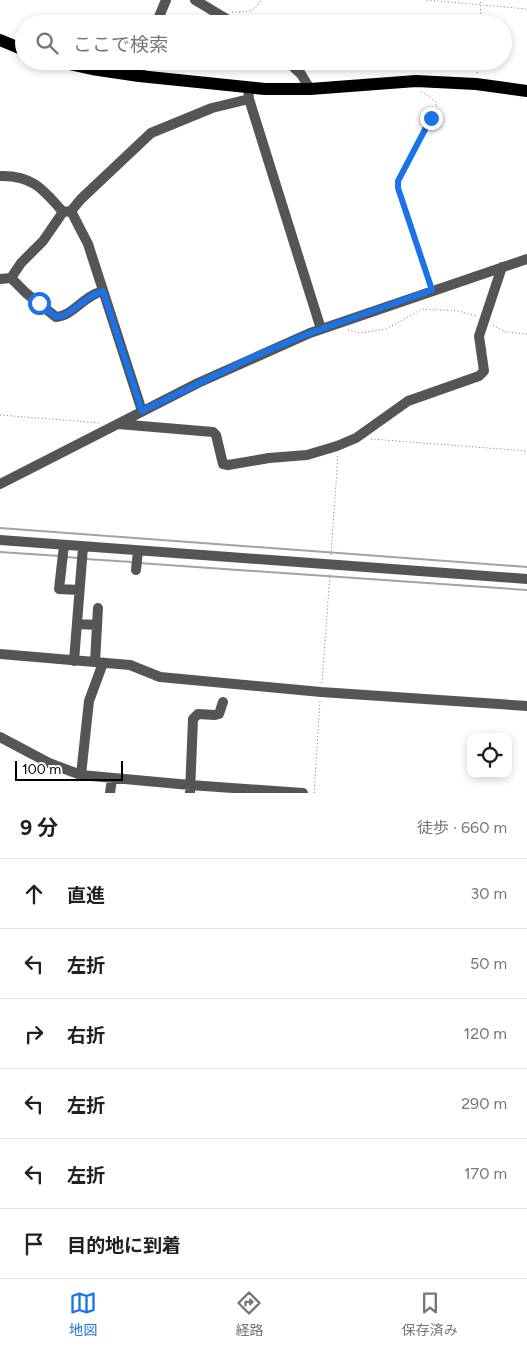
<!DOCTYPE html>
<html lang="ja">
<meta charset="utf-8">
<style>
:root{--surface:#fff;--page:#f2f2f2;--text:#202124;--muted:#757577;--line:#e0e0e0;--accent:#1a73e8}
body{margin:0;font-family:Figtree,"Noto Sans JP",sans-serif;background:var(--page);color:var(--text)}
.controls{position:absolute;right:15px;bottom:15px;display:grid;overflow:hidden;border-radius:10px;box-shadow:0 2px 8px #0003}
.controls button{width:45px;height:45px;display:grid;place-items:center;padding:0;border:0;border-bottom:1px solid var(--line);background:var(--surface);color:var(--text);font:25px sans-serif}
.scale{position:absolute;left:15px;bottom:12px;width:108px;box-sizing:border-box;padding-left:5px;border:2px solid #000;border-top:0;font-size:14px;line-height:18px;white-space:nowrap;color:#000;-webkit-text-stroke:4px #fff;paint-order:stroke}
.stop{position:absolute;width:15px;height:15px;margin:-11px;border:4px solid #1a73e8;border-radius:50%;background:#fff}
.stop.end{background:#1a73e8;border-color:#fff;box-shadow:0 1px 5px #0008}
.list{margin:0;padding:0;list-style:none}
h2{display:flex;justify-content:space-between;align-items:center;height:65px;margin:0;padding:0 20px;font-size:21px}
h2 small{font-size:16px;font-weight:400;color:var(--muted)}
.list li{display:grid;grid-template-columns:32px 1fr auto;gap:15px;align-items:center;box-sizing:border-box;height:70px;padding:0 20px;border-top:1px solid var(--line)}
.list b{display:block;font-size:19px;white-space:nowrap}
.list em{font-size:16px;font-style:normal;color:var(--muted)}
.icon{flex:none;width:28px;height:28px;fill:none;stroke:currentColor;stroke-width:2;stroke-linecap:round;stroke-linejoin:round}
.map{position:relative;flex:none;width:527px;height:793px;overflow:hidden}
.search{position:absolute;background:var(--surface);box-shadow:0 2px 8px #0003;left:15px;right:15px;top:15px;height:55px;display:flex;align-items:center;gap:12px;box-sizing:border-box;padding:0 18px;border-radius:28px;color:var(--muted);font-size:19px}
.sheet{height:485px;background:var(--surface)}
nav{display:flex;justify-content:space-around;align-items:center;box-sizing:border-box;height:70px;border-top:1px solid var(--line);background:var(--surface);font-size:14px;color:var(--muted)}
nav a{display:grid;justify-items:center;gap:2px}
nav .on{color:var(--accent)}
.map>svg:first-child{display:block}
</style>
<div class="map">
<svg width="527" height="793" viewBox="0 0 527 793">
<rect width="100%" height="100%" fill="#fff"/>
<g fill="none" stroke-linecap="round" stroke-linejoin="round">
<path stroke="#a3a3a3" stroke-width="2" d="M0,528L527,567
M0,552L60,556
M67,557L77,558
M85,559L132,562
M139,563L527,590"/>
<path stroke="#777" stroke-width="1" stroke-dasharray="1 2.5" stroke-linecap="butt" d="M427,0L527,9
M232,12C245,12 255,13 261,0
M480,24L481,0
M477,73V61
M421,91L436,102V108L398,181V188L430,282
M493,325L505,332L527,334
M348,330L360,333L386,329L422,309L458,311L476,316
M0,415L101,423
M371,439L527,451
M331,555L338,455
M322,683L330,574
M314,793L320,701"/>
<path stroke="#555" stroke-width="10" d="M195,0L235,24
M156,24L166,0
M287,61L301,74L310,89
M139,76L143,61
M248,88L249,99L321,329
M0,176C32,175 43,189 63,212
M71,211L88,244L142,411
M63,212L71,211L81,199L151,133L212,108L249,99
M11,278L21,263L43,241L63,212
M0,279L11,278L26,293L56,317C73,316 83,296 103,291
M118,424L213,432L216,435L223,464L228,465L269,458L307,455L337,446L356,438L408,401L479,376L484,371L479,336L502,267
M0,484L198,383L310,333L527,259
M0,540L527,579
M64,545L59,589L79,590
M136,570L138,551
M77,624L97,625
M0,654L130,665L160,677L321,692L527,706
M74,661L83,547
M95,662L98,608
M0,737L49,763L81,775L190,785L303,793
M81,775L89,701L103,663
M110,793L112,779
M190,793L193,719L198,714L215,715L219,714L223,702"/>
<path stroke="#000" stroke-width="12" d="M0,40L24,50
M55,61L92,69L139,76L265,89H310L416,81L476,84L527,91"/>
</g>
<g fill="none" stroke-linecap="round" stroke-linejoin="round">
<path stroke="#1a73e8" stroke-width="6" d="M39,303L56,317C73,316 83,296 103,291L142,411L253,357L310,333L432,290L398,188V181L431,118"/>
</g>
</svg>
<div class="controls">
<button><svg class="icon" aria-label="locate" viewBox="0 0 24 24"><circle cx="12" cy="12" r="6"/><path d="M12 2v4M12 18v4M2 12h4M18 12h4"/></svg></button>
</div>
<div class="scale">100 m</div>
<div class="stop" style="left:39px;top:303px"></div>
<div class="stop end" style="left:431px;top:118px"></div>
<div class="search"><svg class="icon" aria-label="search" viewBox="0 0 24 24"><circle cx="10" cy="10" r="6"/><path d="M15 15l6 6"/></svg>ここで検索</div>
</div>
<section class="sheet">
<h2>9 分<small>徒歩 · 660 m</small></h2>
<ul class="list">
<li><svg class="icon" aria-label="ahead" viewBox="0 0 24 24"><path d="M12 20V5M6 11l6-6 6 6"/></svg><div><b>直進</b></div><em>30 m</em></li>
<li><svg class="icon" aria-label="left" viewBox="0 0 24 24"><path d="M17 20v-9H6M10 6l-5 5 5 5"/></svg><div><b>左折</b></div><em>50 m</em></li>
<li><svg class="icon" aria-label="right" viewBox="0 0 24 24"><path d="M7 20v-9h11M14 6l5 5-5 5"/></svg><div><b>右折</b></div><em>120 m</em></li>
<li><svg class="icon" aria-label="left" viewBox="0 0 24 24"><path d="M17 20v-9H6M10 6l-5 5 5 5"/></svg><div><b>左折</b></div><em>290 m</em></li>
<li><svg class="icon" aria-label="left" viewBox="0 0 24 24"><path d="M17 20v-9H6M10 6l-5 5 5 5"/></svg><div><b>左折</b></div><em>170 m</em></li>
<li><svg class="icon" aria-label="arrive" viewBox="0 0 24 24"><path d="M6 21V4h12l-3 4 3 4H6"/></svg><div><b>目的地に到着</b></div></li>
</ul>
</section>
<nav>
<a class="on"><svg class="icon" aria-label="map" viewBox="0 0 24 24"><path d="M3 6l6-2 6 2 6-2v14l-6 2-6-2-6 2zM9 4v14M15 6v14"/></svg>地図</a>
<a><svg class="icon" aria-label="directions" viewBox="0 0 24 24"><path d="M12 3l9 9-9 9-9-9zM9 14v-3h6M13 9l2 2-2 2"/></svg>経路</a>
<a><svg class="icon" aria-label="saved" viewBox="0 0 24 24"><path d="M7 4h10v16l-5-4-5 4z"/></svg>保存済み</a>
</nav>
